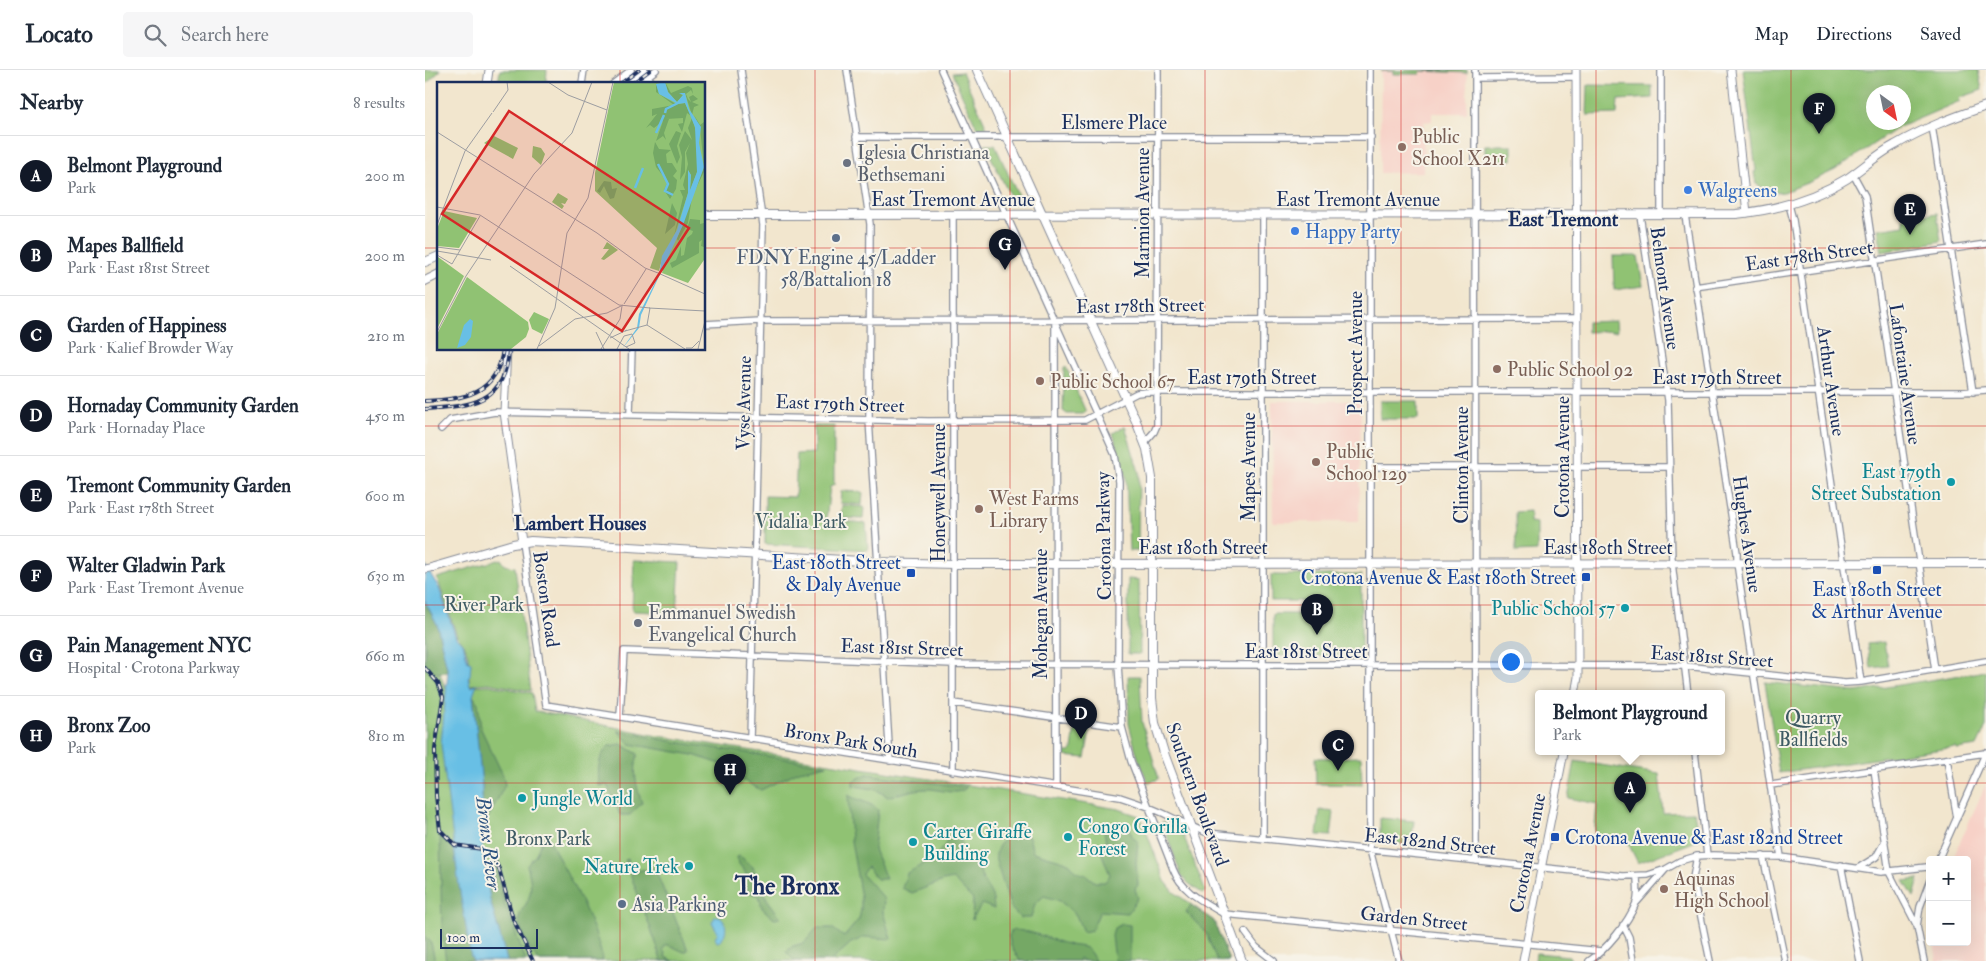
<!DOCTYPE html>
<meta charset="utf-8">
<style>
:root{--surface:#fff;--page:#f6f6f7;--text:#1f2937;--muted:#747a83;--line:#e0e1e3;--accent:#111827}
body{margin:0;font-family:"IM FELL Double Pica",serif;background:var(--page);color:var(--text)}
.controls{position:absolute;right:15px;bottom:15px;display:grid;overflow:hidden;border-radius:5px;box-shadow:0 5px 20px #0002}
.controls button{width:45px;height:45px;display:grid;place-items:center;padding:0;border:0;border-bottom:1px solid var(--line);background:var(--surface);color:var(--text);font:25px sans-serif}
.compass{position:absolute;left:1441px;top:15px;width:45px;height:45px;border-radius:50%;background:var(--surface);box-shadow:0 5px 20px #0002;rotate:147deg}
.scale{position:absolute;left:15px;bottom:12px;width:98px;box-sizing:border-box;padding-left:5px;border:2px solid #1b2f5e;border-top:0;font-size:14px;line-height:18px;white-space:nowrap;color:#1b2f5e;-webkit-text-stroke:4px #f7f3e8;paint-order:stroke}
.you{position:absolute;left:1085px;top:591px;width:18px;height:18px;margin:-12px;border:4px solid #fff;border-radius:50%;background:#1a73e8;box-shadow:0 0 0 8px #1a73e833}
.badge{display:grid;place-items:center;width:32px;height:32px;border-radius:50%;background:var(--accent);color:#fff;font-size:16px;font-weight:700}
.pin{position:absolute;translate:-50% -41px;filter:drop-shadow(0 1px 2px #0008)}
.pin::after{content:'';position:absolute;top:26px;width:18px;height:15px;background:inherit;clip-path:polygon(0 0,100% 0,50% 100%)}
.popup{position:absolute;left:1110px;top:620px;width:190px;height:65px;box-sizing:border-box;display:grid;place-content:center;border-radius:5px;background:var(--surface);filter:drop-shadow(0 1px 4px #0005);font-size:16px;white-space:nowrap;color:var(--muted)}
.popup b{font-size:19px;color:var(--text)}
.popup::after{content:'';position:absolute;left:50%;top:100%;margin-left:-10px;border:10px solid transparent;border-top-color:var(--surface)}
.list{margin:0;padding:0;list-style:none}
h2{display:flex;justify-content:space-between;align-items:center;height:65px;margin:0;padding:0 20px;font-size:21px}
h2 small{font-size:16px;font-weight:400;color:var(--muted)}
.list li{display:grid;grid-template-columns:32px 1fr auto;gap:15px;align-items:center;box-sizing:border-box;height:80px;padding:0 20px;border-top:1px solid var(--line)}
.list b{display:block;font-size:19px;white-space:nowrap}
.list p{margin:0;font-size:16px;white-space:nowrap;color:var(--muted)}
.list em{font-size:16px;font-style:normal;color:var(--muted)}
.icon{flex:none;width:28px;height:28px;fill:none;stroke:currentColor;stroke-width:2;stroke-linecap:round;stroke-linejoin:round}
.map{position:relative;flex:none;width:1561px;height:891px;overflow:hidden}
header{display:flex;align-items:center;gap:30px;box-sizing:border-box;height:70px;padding:0 25px;background:var(--surface);border-bottom:1px solid var(--line)}
header strong{font-size:24px}
nav{display:flex;gap:28px;margin-inline-start:auto;font-size:18px}
.search{width:350px;height:45px;background:var(--page);display:flex;align-items:center;gap:12px;box-sizing:border-box;padding:0 18px;border-radius:5px;color:var(--muted);font-size:19px}
main{display:flex}
aside{flex:1;background:var(--surface)}
.map>svg:first-child{display:block}
</style>
<header>
<strong>Locato</strong>
<div class="search"><svg class="icon" aria-label="search" viewBox="0 0 24 24"><circle cx="10" cy="10" r="6"/><path d="M15 15l6 6"/></svg>Search here</div>
<nav><a>Map</a><a>Directions</a><a>Saved</a></nav>
</header>
<main>
<aside>
<h2>Nearby<small>8 results</small></h2>
<ul class="list">
<li><span class="badge">A</span><div><b>Belmont Playground</b><p>Park</p></div><em>200 m</em></li>
<li><span class="badge">B</span><div><b>Mapes Ballfield</b><p>Park · East 181st Street</p></div><em>200 m</em></li>
<li><span class="badge">C</span><div><b>Garden of Happiness</b><p>Park · Kalief Browder Way</p></div><em>210 m</em></li>
<li><span class="badge">D</span><div><b>Hornaday Community Garden</b><p>Park · Hornaday Place</p></div><em>450 m</em></li>
<li><span class="badge">E</span><div><b>Tremont Community Garden</b><p>Park · East 178th Street</p></div><em>600 m</em></li>
<li><span class="badge">F</span><div><b>Walter Gladwin Park</b><p>Park · East Tremont Avenue</p></div><em>630 m</em></li>
<li><span class="badge">G</span><div><b>Pain Management NYC</b><p>Hospital · Crotona Parkway</p></div><em>660 m</em></li>
<li><span class="badge">H</span><div><b>Bronx Zoo</b><p>Park</p></div><em>810 m</em></li>
</ul>
</aside>
<div class="map">
<svg width="1561" height="891" viewBox="0 0 1561 891">
<rect width="100%" height="100%" fill="#f7f3e8"/>
<filter id="ink" filterUnits="userSpaceOnUse"><feTurbulence type="fractalNoise" baseFrequency=".02" numOctaves="2"/><feDisplacementMap in="SourceGraphic" scale="10" xChannelSelector="R" yChannelSelector="G"/><feConvolveMatrix kernelMatrix="1 2 1 2 8 2 1 2 1" color-interpolation-filters="sRGB"/></filter>
<filter id="wash" filterUnits="userSpaceOnUse"><feTurbulence type="fractalNoise" baseFrequency=".0096" numOctaves="4" result="noise"/><feDisplacementMap in="SourceGraphic" scale="20" xChannelSelector="R" yChannelSelector="G"/><feGaussianBlur stdDeviation="1.12" result="paint"/><feColorMatrix in="noise" values="0 0 0 0 0 0 0 0 0 0 0 0 0 0 0 0 0 1.4 0 .05"/><feComposite in="paint" operator="in"/></filter>
<g filter="url(#wash)">
<rect width="100%" height="100%" fill="#f2e6ce"/>
<path fill="#f7d1c7" d="M956,1H968V4H995V1L1042,3V43H1007V51L999,52L998,102L955,103Z
M847,331H936L934,452H848Z
M1561,714V891H1512L1509,872H1542V790H1527Z"/>
<path fill="#90c273" stroke="#567868" fill-rule="evenodd" d="M0,0H16L0,15Z
M75,0H122L121,14H73Z
M1042,0V3L996,1L995,4H968V1H956Z
M1318,0H1553L1557,20L1534,28L1535,31L1472,58L1410,100L1387,111L1359,122L1349,123L1331,114L1329,102L1331,101ZM1478,22V52H1448V22Z
M537,2L562,58H552L527,3Z
M1163,15L1227,16V28L1193,30L1192,44L1162,45Z
M560,75H570L596,132L589,134Z
M1060,75H1087V90L1060,89Z
M1512,143L1516,171L1457,182L1453,159L1479,155L1478,148Z
M1188,186H1213L1218,216L1189,220Z
M1191,251L1192,261L1162,262V252Z
M639,297H641L661,342L658,344H642L638,341Z
M955,331H993V349H955Z
M389,356H409V415L405,417L401,450L441,453L443,480L340,474V426L370,427L372,384L389,383Z
M700,356L714,402L713,481H704L701,405L688,363Z
M416,421L438,422L437,435L415,433Z
M417,435L439,437L438,449L416,448Z
M1105,441V452L1112,453V481L1091,482L1090,442Z
M76,489L80,495L90,497L106,621L63,613L44,615C44,597 46,578 32,566L12,508Z
M209,490L255,492L252,543L207,541Z
M846,505H936V586H848V544H877V531H846Z
M703,509L714,510L715,584H703Z
M0,563L20,617L64,615L107,623L110,641L228,665L694,739L714,746L717,750L740,811L749,822L789,851L804,891H0Z
M1459,572L1463,596L1446,598L1442,574Z
M1561,601V657L1552,676L1532,679L1531,677L1354,703L1340,612L1430,622Z
M703,606H715L717,652L734,709L723,713L712,685L704,654Z
M650,657L665,660L660,688L639,686V682H645L647,680Z
M936,687L937,715L891,714L890,688Z
M1150,691L1234,704L1238,743L1269,742L1274,770L1213,793L1201,769L1169,767L1172,734L1143,728Z
M895,740L909,742L906,766L892,765Z
M955,748L989,751L986,775L955,771Z
M737,751L756,759L780,820L778,824L763,813L756,805Z
M1494,809L1489,827L1479,811Z
M1111,883L1144,886L1146,890L1110,891Z"/>
<path fill="#74a865" stroke="#486c62" d="M0,531L12,554L23,602L10,603L0,593Z
M48,626L53,633L56,659L78,705L80,715L62,750L57,775V716Z
M193,661L251,672L402,695L374,701L336,720L306,704L296,694L268,685L205,674Z
M196,674L213,684C208,702 211,716 217,733L205,745H195L182,715L174,716C173,699 172,688 184,676Z
M442,704L542,717C533,727 515,719 503,719C490,719 476,723 463,727L450,719L428,716V711Z
M423,725C431,730 448,733 453,740L449,779L461,809H452L442,797L437,804L459,829L458,842L466,869L440,867L426,873L406,891H370L361,882L368,876L379,873L392,858H407L419,867L434,849L436,840V828L426,771Z
M680,752L704,755L707,766L713,772L711,793L713,815L710,819L713,828L703,843L675,841L667,860L658,862L651,845L635,831L619,826L610,834L606,848H595L586,838L571,791C569,775 582,764 594,758L604,767L608,782L639,791L645,794L652,802L661,805L670,812H680L685,805L675,779L681,772L679,761Z
M121,762C140,805 169,845 178,891H113C107,880 95,864 94,851C93,842 100,838 103,830C108,818 105,807 102,795L110,786Z
M529,762L535,765C536,781 547,786 554,799C556,802 556,806 558,810C565,823 568,822 569,839L557,834L547,850L548,830L528,809L518,811L487,823L477,818L482,803C499,794 520,783 525,763Z
M15,765L29,777L48,891H21L17,863Z
M58,781L70,797L80,835L101,891H82L65,830Z
M315,786L328,797L342,829L356,848L349,849L337,838L334,826L323,822L319,813L321,803L314,794L312,787Z
M203,789L207,803L219,799L220,801H225L224,797H227L230,799L263,880L259,882L244,875L240,876L238,880L241,884L240,887L249,891H236L231,873L200,790Z
M766,835L789,851L804,891H792L781,863L761,842Z
M697,854L705,855V891H690L687,865L689,858Z
M587,860C608,860 625,870 645,875C650,876 656,876 661,878C665,881 668,886 670,891H659L654,888L653,891H595L586,876L584,866Z
M0,866L6,872L10,891H0Z"/>
<path fill="#68bfe5" stroke="#4277a2" d="M0,495L14,518L31,567L38,573L43,592L46,593L45,605L43,607L45,616L48,617L52,613L48,626L57,716V775L65,830L82,891H48L46,887L34,816L16,674L23,602L12,554L0,531Z
M294,846C303,851 302,863 296,871L292,872L290,867L293,863L287,852L290,847Z"/>
</g>
<g filter="url(#ink)">
<g fill="none" stroke-linecap="round" stroke-linejoin="round">
<g stroke="#868a96" stroke-width="8">
<path id="minor" d="M316,0L338,155L325,669
M422,0L445,154L444,349L465,691
M516,0L690,385L694,411L693,594L697,657L706,691L748,799C757,822 779,832 799,844L1176,881
M945,0V780L974,891
M1050,0L1051,791
M222,2L227,14
M1050,8L1151,7
M157,14L159,0
M188,14L206,0
M212,14L231,0
M1507,56L1548,322
M431,67H946
M1428,104L1440,126L1510,600
M1364,135L1368,150L1436,612
M1215,145L1243,330L1247,493L1263,624
M1236,145V0
M1260,145L1312,483V493L1356,787
M1270,217L1561,174
M279,254L335,251L1152,249
M630,254L631,717
M205,343L207,279
M16,359L25,350L70,342L503,351L660,350L712,323L721,322H1537L1561,320
M720,372L729,362L732,355L733,0
M945,397H1245
M97,472L121,635L695,727C714,733 733,740 750,749C762,754 771,759 783,763L1198,806L1223,805L1241,799L1255,791L1272,786L1288,785L1356,787L1456,802L1502,797L1505,798
M528,633L697,657
M195,646L199,581L528,594L1260,596L1420,613L1436,612L1561,591
M1270,682L1282,785
M1522,689L1532,748
M1449,699L1464,802L1492,856L1499,891
M528,701V145
M1346,715L1560,683
M838,769V145
M1272,786L1268,808L1285,891
M1338,786L1360,891
M1513,790L1561,682
M1416,795L1435,891
M1433,798L1451,787L1460,771
M1212,832L1240,800
M1198,855L1204,867L1208,891
M1492,856L1495,837L1505,810
M820,862L831,877L849,891
M1164,891C1181,880 1203,853 1211,833C1214,825 1212,815 1212,806"/>
</g>
<g stroke="#868a96" stroke-width="9">
<path id="tertiary" d="M1306,0L1322,143
M62,14L64,0
M82,279L79,342L97,472
M0,499L9,497
M1150,624L1153,607L1151,0
M1098,891L1139,682"/>
</g>
<g stroke="#868a96" stroke-width="10">
<path id="secondary" d="M552,0L711,351L722,379L727,408V628L730,653L740,686L817,891
M201,14L219,0
M279,145L1311,144C1351,140 1389,129 1423,108C1439,97 1453,84 1470,75C1499,58 1529,47 1561,36
M0,192L14,186
M0,211L14,204
M9,497L88,474L106,471L452,492L528,494L1561,493"/>
</g>
<use href="#minor" stroke="#fff" stroke-width="5.5"/>
<use href="#tertiary" stroke="#fff" stroke-width="7"/>
<use href="#secondary" stroke="#fff" stroke-width="8"/>
<g stroke="#1b2f5e" stroke-width="4">
<path id="rail" d="M209,12L225,0
M195,14L214,0
M0,331C39,329 72,325 78,279
M0,339C45,336 81,334 84,279
M0,598L13,613L18,627L10,679L11,726L15,760L30,775L57,779L68,788L74,799L88,849L108,891"/>
</g>
<use href="#rail" stroke="#f7f3e8" stroke-width="2" stroke-dasharray="5.5" stroke-linecap="butt"/>
</g>
</g>
<path fill="none" stroke="#d62828" stroke-width="1" stroke-opacity="0.55" d="M195,0V14M390,0V891M585,0V891M780,0V891M976,0V891M1171,0V891M1366,0V891M0,178H14M279,178H1561M195,279V891M0,356H1561M0,535H1561M0,713H1561"/>
<g fill="#8d6e63" stroke="#f7f3e8" stroke-width="2">
<circle cx="977" cy="77" r="5"/>
<circle cx="1072" cy="299" r="5"/>
<circle cx="615" cy="311" r="5"/>
<circle cx="891" cy="392" r="5"/>
<circle cx="554" cy="439" r="5"/>
<circle cx="1239" cy="819" r="5"/>
</g>
<g fill="#6b7280" stroke="#f7f3e8" stroke-width="2">
<circle cx="422" cy="93" r="5"/>
<circle cx="213" cy="553" r="5"/>
</g>
<g fill="#3f7fe0" stroke="#f7f3e8" stroke-width="2">
<circle cx="1263" cy="120" r="5"/>
<circle cx="870" cy="161" r="5"/>
</g>
<g fill="#5c6f8a" stroke="#f7f3e8" stroke-width="2">
<circle cx="411" cy="168" r="5"/>
<circle cx="197" cy="834" r="5"/>
</g>
<g fill="#0f9aa8" stroke="#f7f3e8" stroke-width="2">
<circle cx="1526" cy="412" r="5"/>
<circle cx="1200" cy="538" r="5"/>
<circle cx="97" cy="728" r="5"/>
<circle cx="643" cy="767" r="5"/>
<circle cx="488" cy="772" r="5"/>
<circle cx="264" cy="796" r="5"/>
</g>
<g fill="#1a4fb4" stroke="#f7f3e8" stroke-width="2">
<rect x="1447" y="495" width="10" height="10" rx="2.5"/>
<rect x="481" y="498" width="10" height="10" rx="2.5"/>
<rect x="1156" y="502" width="10" height="10" rx="2.5"/>
<rect x="1125" y="762" width="10" height="10" rx="2.5"/>
</g>
<g text-anchor="middle" stroke-width="4" stroke-linejoin="round" paint-order="stroke">
<g font-size="19" fill="#1b2f5e" stroke="#f7f3e8">
<text x="689" y="59">Elsmere Place</text>
<text x="528" y="136">East Tremont Avenue</text>
<text x="933" y="136">East Tremont Avenue</text>
<text transform="translate(717 143) rotate(-90)" y="7">Marmion Avenue</text>
<text transform="translate(1384 185) rotate(-8)" y="7">East 178th Street</text>
<text transform="translate(1241 218) rotate(82)" y="7">Belmont Avenue</text>
<text transform="translate(715 235) rotate(-1)" y="7">East 178th Street</text>
<text transform="translate(930 283) rotate(-90)" y="7">Prospect Avenue</text>
<text transform="translate(1481 304) rotate(82)" y="7">Lafontaine Avenue</text>
<text x="827" y="314">East 179th Street</text>
<text x="1292" y="314">East 179th Street</text>
<text transform="translate(1407 311) rotate(82)" y="7">Arthur Avenue</text>
<text transform="translate(318 333) rotate(-89)" y="7">Vyse Avenue</text>
<text transform="translate(415 333) rotate(2)" y="7">East 179th Street</text>
<text transform="translate(1137 387) rotate(-90)" y="7">Crotona Avenue</text>
<text transform="translate(1036 395) rotate(-90)" y="7">Clinton Avenue</text>
<text transform="translate(823 397) rotate(-90)" y="7">Mapes Avenue</text>
<text transform="translate(513 423) rotate(-90)" y="7">Honeywell Avenue</text>
<text transform="translate(1323 464) rotate(82)" y="7">Hughes Avenue</text>
<text transform="translate(678 466) rotate(-91)" y="7">Crotona Parkway</text>
<text x="778" y="484">East 180th Street</text>
<text x="1183" y="484">East 180th Street</text>
<text transform="translate(122 529) rotate(82)" y="7">Boston Road</text>
<text transform="translate(615 544) rotate(-90)" y="7">Mohegan Avenue</text>
<text transform="translate(477 577) rotate(2)" y="7">East 181st Street</text>
<text x="881" y="588">East 181st Street</text>
<text transform="translate(1287 586) rotate(4)" y="7">East 181st Street</text>
<text transform="translate(426 670) rotate(9)" y="7">Bronx Park South</text>
<text transform="translate(773 724) rotate(70)" y="7">Southern Boulevard</text>
<text transform="translate(1005 771) rotate(6)" y="7">East 182nd Street</text>
<text transform="translate(1102 783) rotate(-79)" y="7">Crotona Avenue</text>
<text transform="translate(989 848) rotate(6)" y="7">Garden Street</text>
</g>
<g font-size="19" fill="#785e54" stroke="#f7f3e8" text-anchor="start">
<text x="987" y="73">Public<tspan x="987" dy="22">School X211</tspan></text>
<text x="1082" y="306">Public School 92</text>
<text x="625" y="318">Public School 67</text>
<text x="901" y="388">Public<tspan x="901" dy="22">School 129</tspan></text>
<text x="564" y="435">West Farms<tspan x="564" dy="22">Library</tspan></text>
<text x="1249" y="815">Aquinas<tspan x="1249" dy="22">High School</tspan></text>
</g>
<g font-size="19" fill="#5b616d" stroke="#f7f3e8" text-anchor="start">
<text x="432" y="89">Iglesia Christiana<tspan x="432" dy="22">Bethsemani</tspan></text>
<text x="223" y="549">Emmanuel Swedish<tspan x="223" dy="22">Evangelical Church</tspan></text>
</g>
<g font-size="19" fill="#366cbe" stroke="#f7f3e8" text-anchor="start">
<text x="1273" y="127">Walgreens</text>
<text x="880" y="168">Happy Party</text>
</g>
<g font-size="19" fill="#4e5e75" stroke="#f7f3e8">
<text x="411" y="194">FDNY Engine 45/Ladder<tspan x="411" dy="22">58/Battalion 18</tspan></text>
<text x="207" y="841" text-anchor="start">Asia Parking</text>
</g>
<g font-size="19" fill="#0d838f" stroke="#f7f3e8" text-anchor="end">
<text x="1516" y="408">East 179th<tspan x="1516" dy="22">Street Substation</tspan></text>
<text x="1190" y="545">Public School 57</text>
<text x="107" y="735" text-anchor="start">Jungle World</text>
<text x="653" y="763" text-anchor="start">Congo Gorilla<tspan x="653" dy="22">Forest</tspan></text>
<text x="498" y="768" text-anchor="start">Carter Giraffe<tspan x="498" dy="22">Building</tspan></text>
<text x="254" y="803">Nature Trek</text>
</g>
<g font-size="19" fill="#3e5b64" stroke="#f7f3e8">
<text x="376" y="458">Vidalia Park</text>
<text x="59" y="541">River Park</text>
<text x="1388" y="654">Quarry<tspan x="1388" dy="22">Ballfields</tspan></text>
<text x="123" y="775">Bronx Park</text>
</g>
<g font-size="19" fill="#164399" stroke="#f7f3e8" text-anchor="end">
<text x="476" y="499">East 180th Street<tspan x="476" dy="22">&amp; Daly Avenue</tspan></text>
<text x="1151" y="514">Crotona Avenue &amp; East 180th Street</text>
<text x="1452" y="526" text-anchor="middle">East 180th Street<tspan x="1452" dy="22">&amp; Arthur Avenue</tspan></text>
<text x="1140" y="774" text-anchor="start">Crotona Avenue &amp; East 182nd Street</text>
</g>
<g font-size="20" font-weight="bold" fill="#1b2f5e" stroke="#f7f3e8">
<text x="1138" y="156">East Tremont</text>
<text x="155" y="460">Lambert Houses</text>
</g>
<g font-size="20" font-style="italic" fill="#2e5380" stroke="#f7f3e8">
<text transform="translate(64 773) rotate(83)" y="7">Bronx River</text>
</g>
<g font-size="24" font-weight="bold" fill="#1b2f5e" stroke="#f7f3e8">
<text x="362" y="824">The Bronx</text>
</g>
</g>
<g transform="translate(12 12)">
<rect width="268" height="268" fill="#f2e6ce"/>
<path d="M177,0H267V178L251,201L225,191L229,176L226,174L222,189L213,186L220,166L158,109V91ZM57,54L81,66L76,77L47,61ZM96,64L104,66L108,72L104,83L95,75ZM121,111L131,117L128,122L124,121L127,124L125,127L115,120ZM7,129L40,136L22,166L0,164V147ZM170,160L181,168L167,178L164,177L172,167H166ZM1,175L27,194L0,247V177ZM30,195L91,240L92,247L89,255L74,267H0V252ZM97,230L112,237L105,252L95,247L92,238Z" fill="#90c273"/>
<path d="M228,0L234,11L251,4L255,6L256,12L254,8L249,12L251,17L254,20L252,15L256,13L261,17L255,20L262,23L257,25L255,33L248,11L243,12L246,13L240,20L231,10ZM219,1L222,12L239,22L248,21L254,34L250,31L245,50L241,42L246,41V36L229,37H232L227,51L229,58L226,54L219,59L226,39L217,46L213,43L209,46L220,32L215,34V27L237,23L219,10ZM257,33L263,43L267,40L268,88L258,108L267,85L263,46ZM255,36L260,53V90L253,109L254,93L251,88V111L237,154L246,115L243,108H248L246,103L251,82L249,71L253,61L248,70V90L243,98L245,75L242,63L248,49L255,58L251,46ZM239,49L244,51L240,64L243,75L240,82L232,62ZM218,60L222,67L234,68L229,72L230,81H235L240,89L236,94L240,98L239,107L233,117L227,108L231,100L219,85L216,71ZM167,99L174,100L175,107L180,106L177,116L173,117L167,104L163,111L160,109ZM256,109L251,141L241,159L240,157ZM235,121L240,131L238,143L228,152ZM253,137L263,138V142L267,141V165L264,164L265,158L262,160V171L235,186L233,181L239,178L244,164V174L247,173L250,156L255,152L256,149L250,147Z" fill="#74a865"/>
<path d="M228,0L231,10L240,20L246,13L242,11H248L252,27L264,45L262,61L267,85L246,143L204,233L202,246L185,267L200,246L202,232L222,193L225,174L240,148L251,111V88L254,93L253,108L260,90L258,45L248,21L241,22L222,12L219,2ZM33,237L36,239L34,255L28,263L20,266L27,243Z" fill="#68bfe5"/>
<path fill="none" stroke="#68bfe5" stroke-width="2.5" d="M228,31L229,27L241,21M219,51L227,33M221,82L231,102L228,109L236,113M198,106L206,86"/>
<path fill="none" stroke="#9c9da1" stroke-width="1" d="M111,0L131,13L170,28M56,30L71,8L70,0M0,50L160,151L208,186L221,191M0,125L43,133L182,223L213,226M0,143L28,69L55,31M0,165L23,168M0,169L54,178M0,173L15,182L43,134M73,184L192,267M221,191L268,212M187,222L209,187M212,226L268,229M210,243L248,267M210,243L213,226M188,249L210,243M0,250L29,194L97,92L135,51L155,0M159,250L167,267M173,256L190,248M102,264L138,237L170,231L186,223M249,266H255L262,259M100,267L118,226L130,151L151,116L176,0M164,267L183,237L185,224M180,267L187,254L195,252L198,261L189,265M261,267L268,239"/>
<path fill="#d62828" fill-opacity="0.15" stroke="#d62828" stroke-width="2.5" d="M72,29L252,146L185,249L5,132Z"/>
<rect width="268" height="268" fill="none" stroke="#1b2f5e" stroke-width="2.5"/>
</g>
</svg>
<div class="controls">
<button>+</button>
<button>−</button>
</div>
<svg class="compass" viewBox="-18 -18 36 36"><path d="M0-13l5 13h-10z" fill="#e53935"/><path d="M0 13l5-13h-10z" fill="#747a83"/></svg>
<div class="scale">100 m</div>
<div class="you"></div>
<div class="pin badge" style="left:1205px;top:743px">A</div>
<div class="popup"><b>Belmont Playground</b>Park</div>
<div class="pin badge" style="left:892px;top:565px">B</div>
<div class="pin badge" style="left:913px;top:701px">C</div>
<div class="pin badge" style="left:656px;top:669px">D</div>
<div class="pin badge" style="left:1485px;top:165px">E</div>
<div class="pin badge" style="left:1394px;top:64px">F</div>
<div class="pin badge" style="left:580px;top:200px">G</div>
<div class="pin badge" style="left:305px;top:725px">H</div>
</div>
</main>
